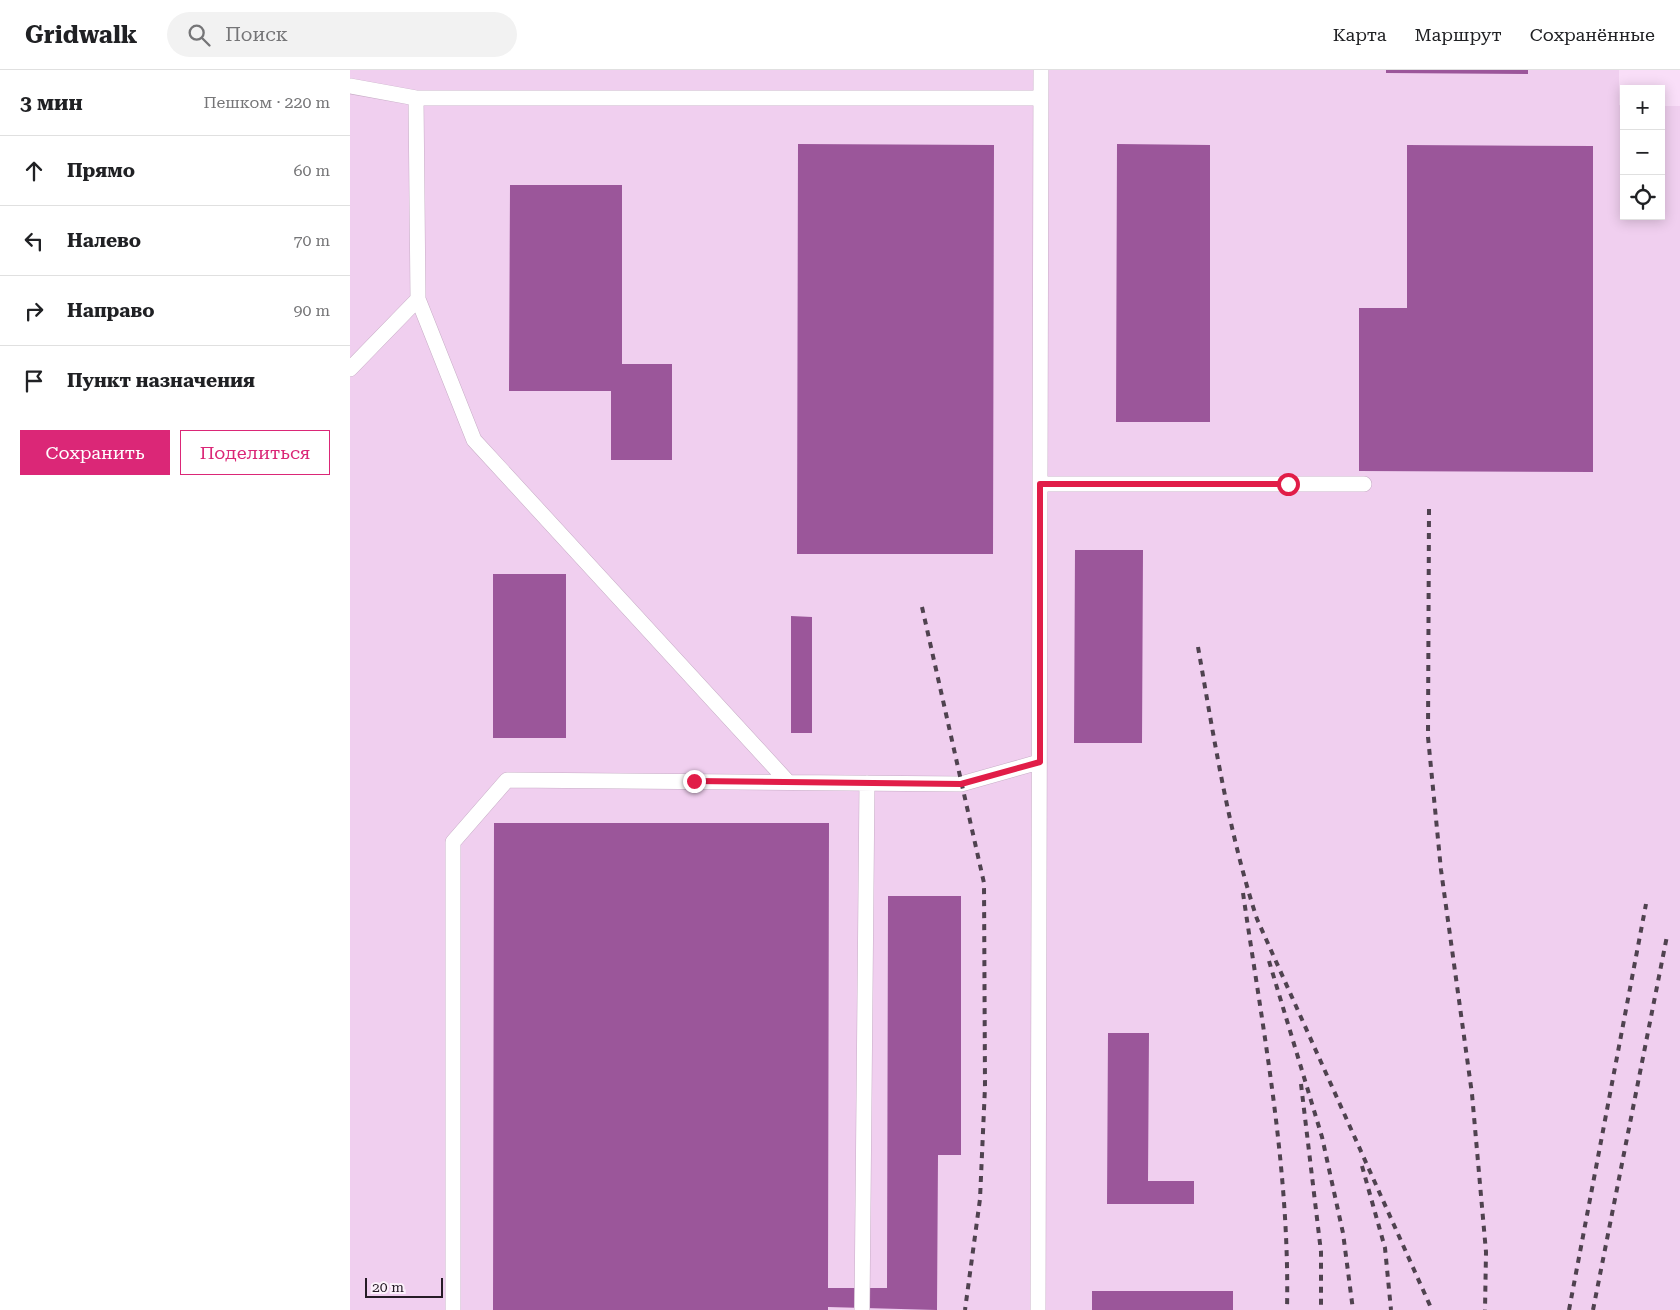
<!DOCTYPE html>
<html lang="ru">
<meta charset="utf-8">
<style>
:root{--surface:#fff;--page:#f2f2f2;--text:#202124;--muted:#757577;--line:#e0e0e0;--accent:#db2777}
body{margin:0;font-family:"Roboto Serif",serif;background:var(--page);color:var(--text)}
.controls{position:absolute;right:15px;top:15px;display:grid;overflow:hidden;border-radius:0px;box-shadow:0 2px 12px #0003}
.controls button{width:45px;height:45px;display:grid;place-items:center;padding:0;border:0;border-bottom:1px solid var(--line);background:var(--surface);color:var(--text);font:25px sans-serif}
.scale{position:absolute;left:15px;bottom:12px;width:78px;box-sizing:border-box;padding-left:5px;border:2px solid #261c26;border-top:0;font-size:14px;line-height:18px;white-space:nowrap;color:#261c26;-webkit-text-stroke:4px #fcf1fb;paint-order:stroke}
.stop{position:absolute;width:15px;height:15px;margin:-11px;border:4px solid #e11d48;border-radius:50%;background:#fff}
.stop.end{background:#e11d48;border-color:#fff;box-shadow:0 1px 5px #0008}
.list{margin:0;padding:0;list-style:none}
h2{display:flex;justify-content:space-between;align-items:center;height:65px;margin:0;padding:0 20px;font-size:21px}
h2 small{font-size:16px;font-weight:400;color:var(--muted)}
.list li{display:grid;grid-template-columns:32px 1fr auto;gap:15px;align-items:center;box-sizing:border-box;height:70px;padding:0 20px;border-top:1px solid var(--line)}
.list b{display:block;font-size:19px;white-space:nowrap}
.list em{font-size:16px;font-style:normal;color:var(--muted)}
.actions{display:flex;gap:10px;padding:15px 20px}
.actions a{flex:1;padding:11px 0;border:1px solid var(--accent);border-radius:0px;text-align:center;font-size:18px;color:var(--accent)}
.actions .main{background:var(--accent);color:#fff}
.icon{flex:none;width:28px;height:28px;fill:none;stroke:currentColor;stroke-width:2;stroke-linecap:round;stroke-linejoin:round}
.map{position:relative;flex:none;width:1330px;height:1240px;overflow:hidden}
header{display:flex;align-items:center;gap:30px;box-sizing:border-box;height:70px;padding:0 25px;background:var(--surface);border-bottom:1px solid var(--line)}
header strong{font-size:24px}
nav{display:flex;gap:28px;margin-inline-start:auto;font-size:18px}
.search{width:350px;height:45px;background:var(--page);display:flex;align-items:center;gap:12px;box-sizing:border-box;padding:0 18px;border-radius:28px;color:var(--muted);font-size:19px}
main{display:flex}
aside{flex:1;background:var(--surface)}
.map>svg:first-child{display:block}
</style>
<header>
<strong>Gridwalk</strong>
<div class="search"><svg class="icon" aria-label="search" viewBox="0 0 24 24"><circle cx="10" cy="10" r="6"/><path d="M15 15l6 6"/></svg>Поиск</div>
<nav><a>Карта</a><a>Маршрут</a><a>Сохранённые</a></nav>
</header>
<main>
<aside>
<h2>3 мин<small>Пешком · 220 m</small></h2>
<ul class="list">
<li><svg class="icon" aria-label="ahead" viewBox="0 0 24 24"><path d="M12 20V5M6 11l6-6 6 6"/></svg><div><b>Прямо</b></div><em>60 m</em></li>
<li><svg class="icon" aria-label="left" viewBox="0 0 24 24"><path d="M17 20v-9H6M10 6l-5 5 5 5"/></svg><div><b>Налево</b></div><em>70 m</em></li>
<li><svg class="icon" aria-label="right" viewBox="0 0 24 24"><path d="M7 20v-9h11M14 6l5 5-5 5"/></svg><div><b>Направо</b></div><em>90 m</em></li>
<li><svg class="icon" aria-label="arrive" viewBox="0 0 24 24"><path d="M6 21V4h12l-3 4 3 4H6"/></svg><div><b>Пункт назначения</b></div></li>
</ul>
<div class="actions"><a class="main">Сохранить</a><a>Поделиться</a></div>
</aside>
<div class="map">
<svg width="1330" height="1240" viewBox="0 0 1330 1240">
<rect width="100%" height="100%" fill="#f9def8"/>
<path fill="#f0cfef" d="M0,0H1269V35L1274,36V146H1311V36H1330V1240H0Z"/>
<path fill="#9b569a" d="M1036,0H1178V4L1036,3Z
M448,74L644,75L643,484H447Z
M767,74L860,75V352H766Z
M1057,75L1243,76V402L1009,401V238H1057Z
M160,115H272V294H322V390H261V321H159Z
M725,480H793L792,673H724Z
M143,504H216V668H143Z
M441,546L462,547V663H441Z
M144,753H479L478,1218H537L538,826H611V1085H588L587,1240L478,1237V1240H143Z
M758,963H799L798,1111H844V1134H757Z
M742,1221H883V1240H742Z"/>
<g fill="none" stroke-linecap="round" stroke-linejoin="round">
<g stroke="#c7adc6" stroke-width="16">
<path id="service" d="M0,16L66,28H691
M68,229L124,370L438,712
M0,299L68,229L66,28
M690,414H1014
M103,1240V772L157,710L611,714L689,692
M512,1240L517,713
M688,1240L691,0"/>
</g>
<use href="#service" stroke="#fff" stroke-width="15"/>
<path stroke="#4f424f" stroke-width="4" stroke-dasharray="6 6" stroke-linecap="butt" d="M1079,439L1078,667L1091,800L1122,1024L1136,1182L1135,1240
M572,537L634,813L635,1017L630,1129L615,1240
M848,577C864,668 878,760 907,849L1082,1240
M893,823C913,961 940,1100 937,1240
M919,891L972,1067L993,1163L1003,1240
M951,1014L971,1182V1240
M1012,1096L1035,1178L1041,1240
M1219,1240L1296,834
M1243,1240L1317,866"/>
</g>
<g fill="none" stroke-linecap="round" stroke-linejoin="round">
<path stroke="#e11d48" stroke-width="6" d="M344,711L611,714L690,692V414H938"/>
</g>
</svg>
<div class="controls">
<button>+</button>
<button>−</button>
<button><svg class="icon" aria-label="locate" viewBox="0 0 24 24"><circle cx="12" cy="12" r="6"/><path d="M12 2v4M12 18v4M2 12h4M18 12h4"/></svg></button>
</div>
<div class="scale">20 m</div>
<div class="stop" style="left:938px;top:414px"></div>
<div class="stop end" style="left:344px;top:711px"></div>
</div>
</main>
